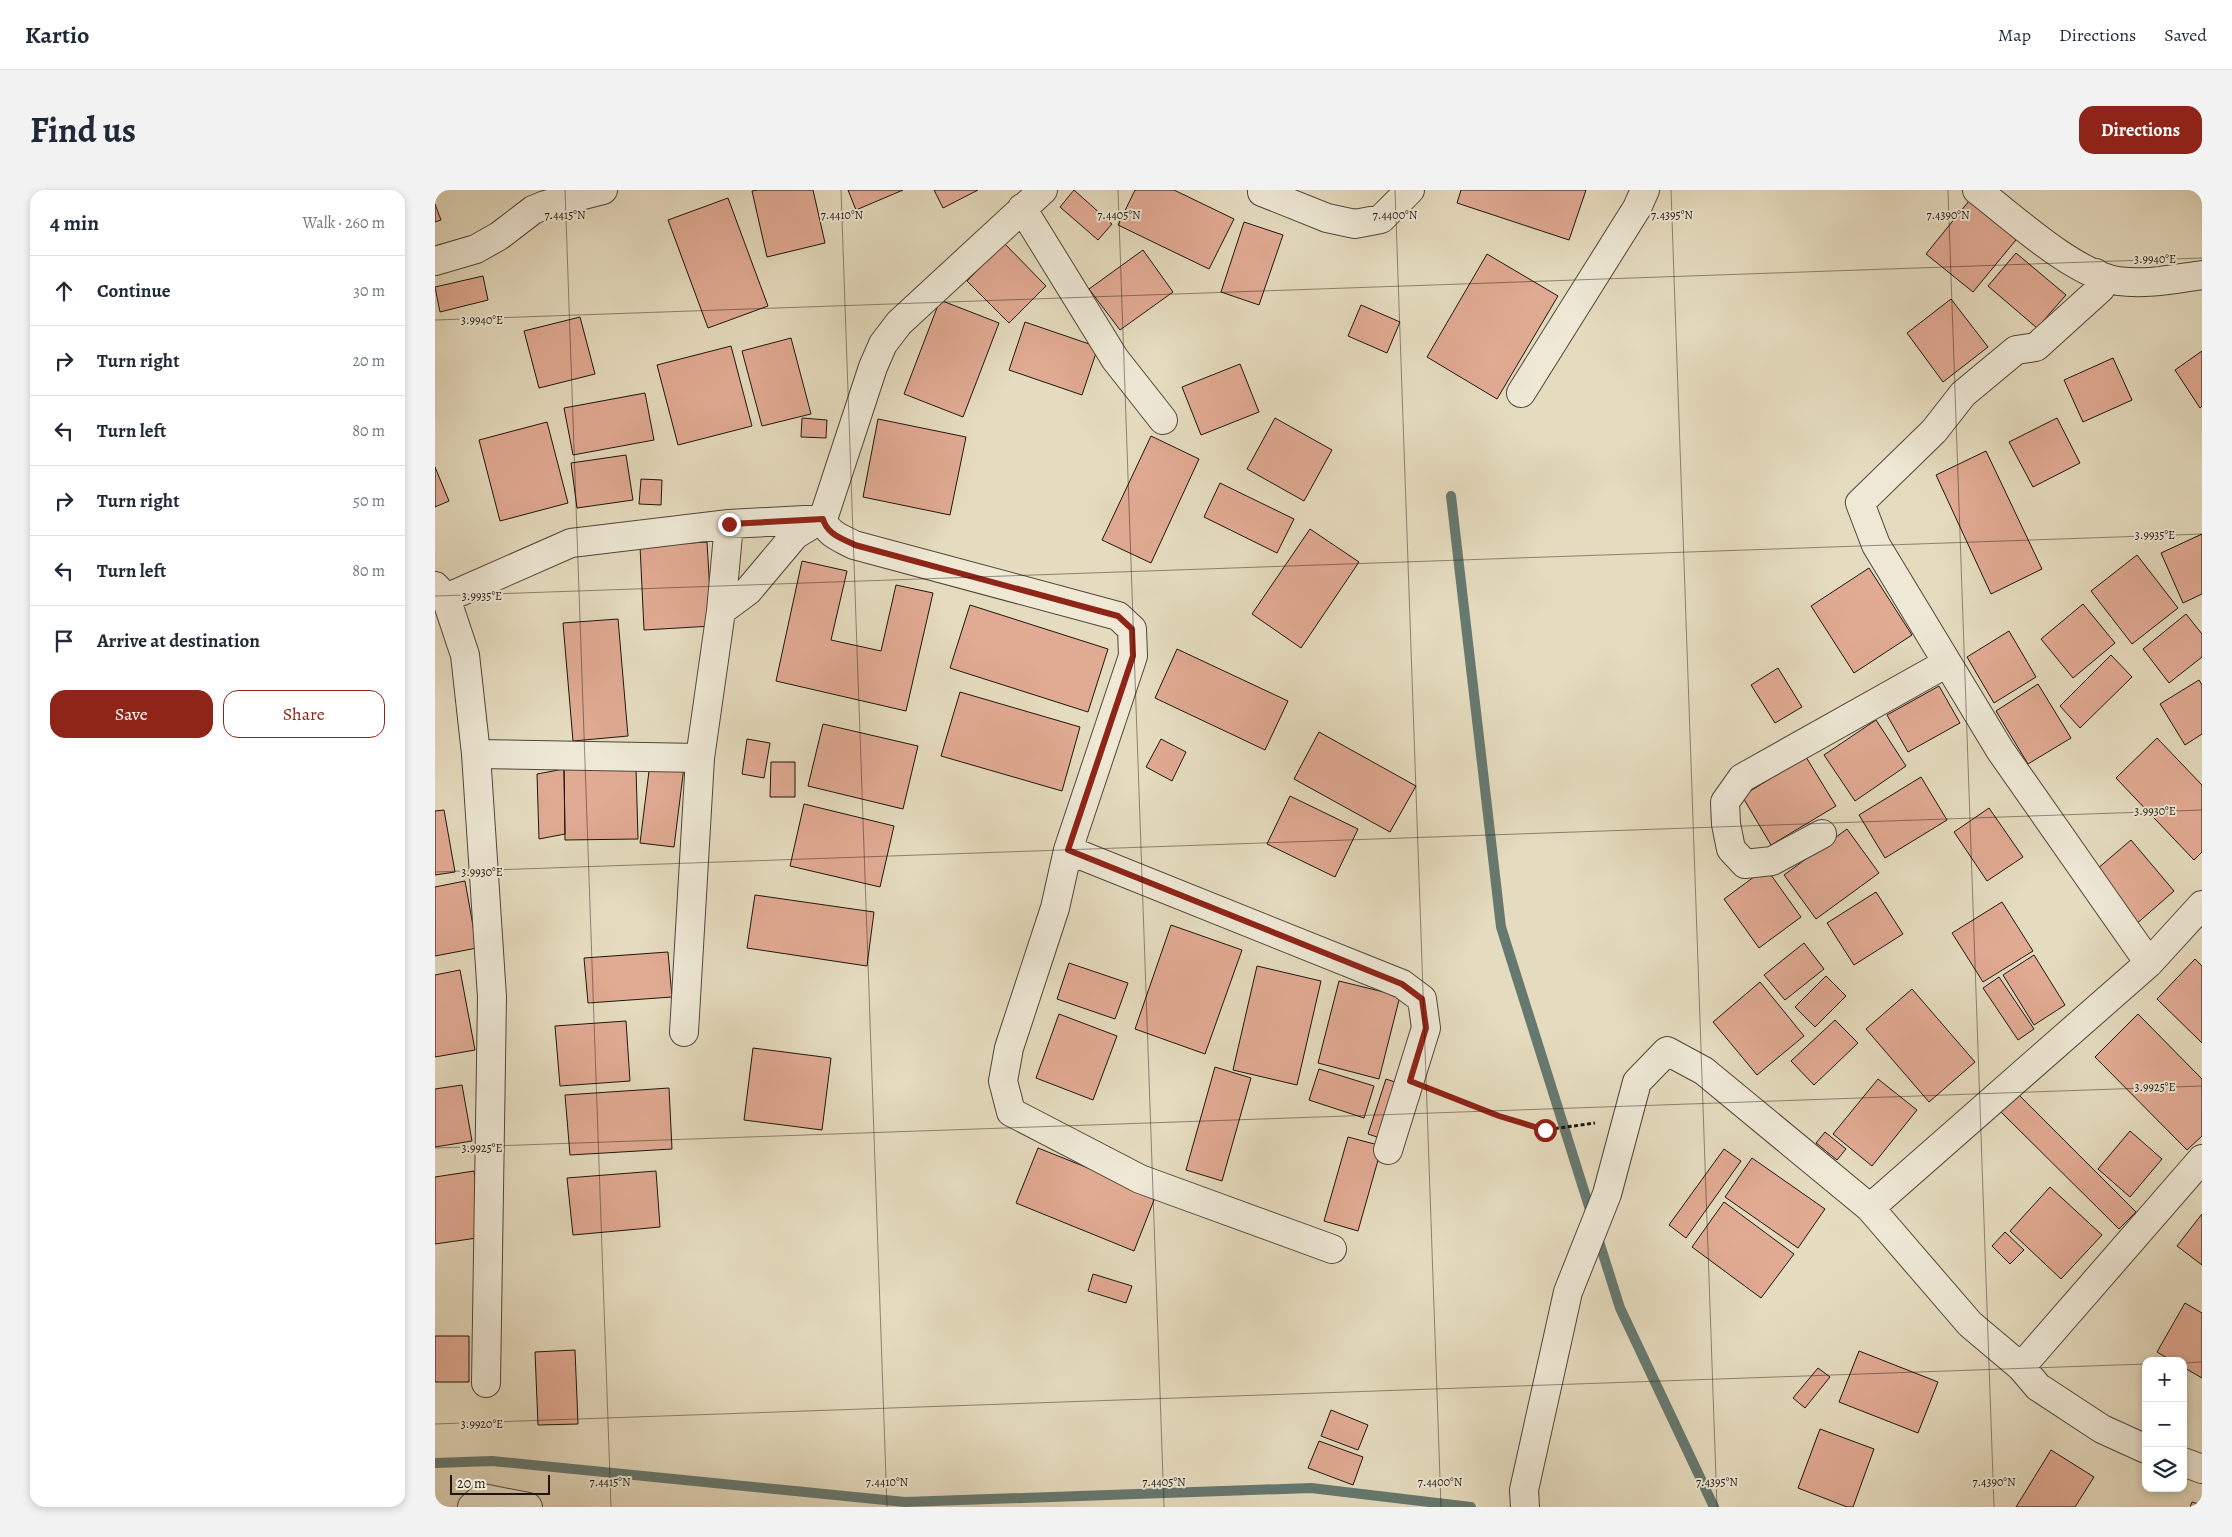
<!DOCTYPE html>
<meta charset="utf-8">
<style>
:root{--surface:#fff;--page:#f2f2f3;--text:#1f2937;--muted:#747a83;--line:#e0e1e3;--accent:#8f2418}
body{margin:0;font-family:Alegreya,serif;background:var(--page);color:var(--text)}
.controls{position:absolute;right:15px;bottom:15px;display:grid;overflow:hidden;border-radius:10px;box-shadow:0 2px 8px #0003}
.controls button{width:45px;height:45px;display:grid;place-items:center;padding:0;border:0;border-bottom:1px solid var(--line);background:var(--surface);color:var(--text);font:25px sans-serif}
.scale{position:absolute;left:15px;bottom:12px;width:100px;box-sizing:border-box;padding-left:5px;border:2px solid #1f150e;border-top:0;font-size:14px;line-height:18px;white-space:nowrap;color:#1f150e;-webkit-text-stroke:4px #eee8d5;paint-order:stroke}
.stop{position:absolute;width:15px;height:15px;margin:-11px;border:4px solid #8f2418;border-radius:50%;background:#fff}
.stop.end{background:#8f2418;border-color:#fff;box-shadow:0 1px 5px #0008}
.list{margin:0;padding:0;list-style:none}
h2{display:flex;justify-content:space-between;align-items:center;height:65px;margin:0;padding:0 20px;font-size:21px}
h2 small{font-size:16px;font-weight:400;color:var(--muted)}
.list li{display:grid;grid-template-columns:32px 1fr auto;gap:15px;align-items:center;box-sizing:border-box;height:70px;padding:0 20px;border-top:1px solid var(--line)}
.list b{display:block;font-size:19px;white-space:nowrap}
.list em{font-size:16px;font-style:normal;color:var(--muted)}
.actions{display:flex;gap:10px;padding:15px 20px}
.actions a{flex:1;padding:11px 0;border:1px solid var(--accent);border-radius:15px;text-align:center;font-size:18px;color:var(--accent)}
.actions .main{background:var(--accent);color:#fff}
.icon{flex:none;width:28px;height:28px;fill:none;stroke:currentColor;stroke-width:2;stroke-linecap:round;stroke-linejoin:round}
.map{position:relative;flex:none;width:1767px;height:1317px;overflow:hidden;border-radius:15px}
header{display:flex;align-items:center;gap:30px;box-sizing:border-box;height:70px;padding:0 25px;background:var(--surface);border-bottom:1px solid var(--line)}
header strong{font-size:24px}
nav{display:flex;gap:28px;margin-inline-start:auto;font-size:18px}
.intro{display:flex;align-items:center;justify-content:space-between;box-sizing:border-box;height:120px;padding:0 30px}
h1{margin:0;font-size:35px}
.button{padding:12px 22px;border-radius:15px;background:var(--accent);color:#fff;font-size:18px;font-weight:700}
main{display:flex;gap:30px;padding:0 30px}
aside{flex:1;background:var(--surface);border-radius:15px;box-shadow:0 2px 8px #0003}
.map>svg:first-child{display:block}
</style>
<header>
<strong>Kartio</strong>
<nav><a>Map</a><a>Directions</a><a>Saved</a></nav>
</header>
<div class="intro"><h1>Find us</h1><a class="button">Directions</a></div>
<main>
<aside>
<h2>4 min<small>Walk · 260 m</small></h2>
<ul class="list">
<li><svg class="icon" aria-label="ahead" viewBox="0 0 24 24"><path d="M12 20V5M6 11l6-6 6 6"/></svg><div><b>Continue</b></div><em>30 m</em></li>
<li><svg class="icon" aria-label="right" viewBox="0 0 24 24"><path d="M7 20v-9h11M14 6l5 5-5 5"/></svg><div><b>Turn right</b></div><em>20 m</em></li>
<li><svg class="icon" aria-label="left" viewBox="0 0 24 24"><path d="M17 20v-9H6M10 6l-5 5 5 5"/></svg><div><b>Turn left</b></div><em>80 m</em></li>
<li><svg class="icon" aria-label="right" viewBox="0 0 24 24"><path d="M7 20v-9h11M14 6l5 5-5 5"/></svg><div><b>Turn right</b></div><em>50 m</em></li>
<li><svg class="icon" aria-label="left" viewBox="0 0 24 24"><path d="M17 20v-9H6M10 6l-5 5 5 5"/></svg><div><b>Turn left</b></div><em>80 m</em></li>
<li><svg class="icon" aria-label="arrive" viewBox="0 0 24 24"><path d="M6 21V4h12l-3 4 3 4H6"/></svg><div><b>Arrive at destination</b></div></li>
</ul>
<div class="actions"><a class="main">Save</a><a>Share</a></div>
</aside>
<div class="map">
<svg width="1767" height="1317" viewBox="0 0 1767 1317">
<rect width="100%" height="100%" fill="#e5dbbe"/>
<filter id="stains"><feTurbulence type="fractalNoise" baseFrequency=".004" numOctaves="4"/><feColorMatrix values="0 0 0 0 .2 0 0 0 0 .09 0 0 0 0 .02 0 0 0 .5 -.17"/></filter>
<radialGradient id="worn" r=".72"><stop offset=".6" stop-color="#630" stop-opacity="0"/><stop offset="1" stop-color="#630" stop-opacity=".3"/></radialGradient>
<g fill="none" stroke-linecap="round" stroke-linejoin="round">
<path stroke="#667970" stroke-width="10" d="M1016,306L1066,737L1157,1026
M1162,1045L1185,1118L1279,1317
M0,1273L57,1271L470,1312L876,1298L1036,1317"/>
</g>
<path fill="#e1aa93" stroke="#1f150e" d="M323,0H378L390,53L332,67L317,1Z
M413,0H468L421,20Z
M499,0H543L508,18Z
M639,0L677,34L663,50L625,17Z
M700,0H739L799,29L774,79L683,35Z
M1026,0H1151L1134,50L1022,13Z
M1538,6L1585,45L1538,102L1491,64Z
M293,8L333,116L273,138L233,30Z
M0,14L6,30L0,32Z
M809,32L848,45L824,115L786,102Z
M569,53L611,96L574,133L532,91Z
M708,60L738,102L685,140L654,99Z
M1581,63L1631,105L1602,138L1553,96Z
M1052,64L1123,106L1062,209L992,167Z
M48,86L53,110L5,122L0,97Z
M1516,109L1553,157L1508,192L1472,143Z
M505,110L564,133L528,227L469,204Z
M926,115L965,132L952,163L913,146Z
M145,127L160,184L104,198L89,141Z
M590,132L663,157L647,205L574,180Z
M356,148L376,224L327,236L307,161Z
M296,156L317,236L243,255L222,175Z
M1767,161V216L1765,218L1740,180Z
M1678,168L1697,210L1648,232L1629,190Z
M805,174L824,222L766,245L747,197Z
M210,203L219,250L138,265L129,218Z
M367,228L392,230L391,248L366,247Z
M840,228L897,260L869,311L812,279Z
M1622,228L1645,273L1598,297L1574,252Z
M443,229L531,247L515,325L428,307Z
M112,232L133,313L65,331L44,250Z
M716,246L764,269L716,373L667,350Z
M1551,261L1607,379L1556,404L1501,285Z
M191,265L198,310L142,318L136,273Z
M0,277L14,311L0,317Z
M206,289L227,290L226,315L204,314Z
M785,293L859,329L842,363L769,327Z
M875,339L924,372L866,458L817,424Z
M1767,344V404L1748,413L1726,363Z
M272,352L277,436L209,440L205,356Z
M1702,365L1743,418L1697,454L1656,401Z
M367,371L412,381L396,450L446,461L461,395L498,403L471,521L341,491Z
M1434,378L1477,445L1419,483L1376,416Z
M1648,414L1680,453L1638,488L1606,449Z
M535,415L673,459L653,522L515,478Z
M1751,424L1767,444V467L1734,493L1708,459Z
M183,429L193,546L138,551L128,433Z
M1574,441L1601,487L1559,513L1532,467Z
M742,459L853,511L830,560L720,508Z
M1676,465L1697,487L1645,538L1625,516Z
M1343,478L1367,517L1340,533L1316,495Z
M1764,490L1767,495V544L1750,555L1725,514Z
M1603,494L1636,548L1593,574L1561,521Z
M1504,496L1525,533L1473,562L1452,525Z
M525,502L645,537L627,601L506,566Z
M1441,530L1471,576L1420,611L1389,565Z
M388,534L483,556L468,619L373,596Z
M884,542L981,596L955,642L859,589Z
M1722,548L1767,595V662L1759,670L1681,588Z
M312,549L335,553L329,588L307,584Z
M726,549L751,562L737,591L711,577Z
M1371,567L1401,616L1336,655L1307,606Z
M336,572H360V607H335Z
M215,573L249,577L239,657L205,653Z
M201,578L203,649L130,650L129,579Z
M129,579L130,644L104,649L102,584Z
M1486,587L1512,630L1450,668L1424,625Z
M855,606L923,639L900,687L832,654Z
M369,614L459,636L445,697L355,676Z
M1554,618L1588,667L1552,691L1519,642Z
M9,620L20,682L0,685V621Z
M1412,639L1444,683L1381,729L1349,685Z
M1696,650L1739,701L1699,736L1655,685Z
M1331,678L1366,727L1324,758L1289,709Z
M30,691L42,758L0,766V697Z
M1441,702L1468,744L1419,775L1392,733Z
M320,705L439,722L432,776L312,758Z
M1567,712L1598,761L1548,792L1517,743Z
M736,735L807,760L770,864L700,839Z
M1369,753L1389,779L1350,810L1329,785Z
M233,762L237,807L153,813L149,768Z
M1599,765L1630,815L1599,835L1568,785Z
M1760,769L1767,776V853L1722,809Z
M634,773L693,793L680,829L622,809Z
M822,776L886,791L862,895L798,880Z
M25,780L40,860L0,867V785Z
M1391,786L1411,806L1380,837L1360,817Z
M1564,787L1599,839L1583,850L1548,798Z
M904,791L965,806L944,889L883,873Z
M1325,792L1369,846L1322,885L1278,832Z
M1477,799L1540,872L1494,912L1431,839Z
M624,824L682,846L658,910L601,888Z
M1703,824L1767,889V946L1752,960L1660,867Z
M1400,830L1423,853L1379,895L1356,871Z
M191,831L195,891L125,896L120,836Z
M318,858L396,868L387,940L309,930Z
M780,877L816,888L787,991L751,980Z
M884,879L939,896L929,928L874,910Z
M951,889L972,896L954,951L933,944Z
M1443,889L1482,920L1437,976L1398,944Z
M27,895L37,951L0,957V899Z
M234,898L237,959L135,965L130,905Z
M1583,904L1701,1022L1684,1039L1566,922Z
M1695,941L1727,969L1695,1007L1663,979Z
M1390,942L1411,959L1402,970L1381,953Z
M913,947L947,956L923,1041L889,1031Z
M603,958L721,1005L699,1061L581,1013Z
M1289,959L1306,971L1251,1048L1234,1035Z
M1317,968L1390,1019L1363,1058L1290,1007Z
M39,981L49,1047L0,1054V987Z
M221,981L225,1037L138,1045L132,988Z
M1615,997L1667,1045L1626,1089L1575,1041Z
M1289,1012L1359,1064L1326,1108L1257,1057Z
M1767,1024V1075L1742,1056Z
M1570,1042L1589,1060L1575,1074L1557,1056Z
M658,1084L697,1096L691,1113L653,1101Z
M1750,1113L1767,1123V1188L1748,1177V1171H1737L1722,1162Z
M0,1146H34V1192H0Z
M140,1160L143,1234L103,1235L100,1162Z
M1424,1161L1503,1192L1483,1243L1404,1212Z
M1383,1178L1395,1187L1370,1218L1358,1208Z
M896,1220L933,1235L923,1260L886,1246Z
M1385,1239L1439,1259L1418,1317H1412L1363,1298Z
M884,1251L928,1267L918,1295L873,1278Z
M1616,1260L1659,1287L1640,1317H1581Z
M1757,1312L1767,1315V1317H1755Z"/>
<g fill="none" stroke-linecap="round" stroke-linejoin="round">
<g stroke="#50463a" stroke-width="30">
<path id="street" d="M608,0L464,133L448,154L438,177L388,329C392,344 406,348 419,355L683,426L697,439L698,466L633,660L620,718L574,858L568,891L576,922L705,989L897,1059
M1542,0C1579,28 1638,84 1683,91C1711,95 1739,89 1767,85
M827,2L892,28L920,34L946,29L975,0
M587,18L680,169L728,230
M0,71L41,59L64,46L98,20L110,15L168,0
M1661,83L1665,99L1601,157L1581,160L1528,204L1499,241L1425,313L1441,355L1565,560L1714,773
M1086,203L1202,18L1210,0
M0,396L11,408L30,465L41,564L57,807L51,1193
M11,408L136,353L294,334L388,329
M286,421L313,401L360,345L386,329
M41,564L265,568
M1387,644L1337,671L1310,674L1296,659L1291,634L1290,612L1307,588L1512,473
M633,660L967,794L987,809L991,838L953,960
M249,842L265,568L286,421L294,334
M1435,1018L1714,773L1767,715
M1586,1177L1767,969
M1748,1272L1767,1279
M37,1317L47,1308L93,1317
M1090,1317L1089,1300L1133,1102L1172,1004L1202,892L1232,861L1269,881L1435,1018L1535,1134L1586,1177L1603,1197L1667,1239L1711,1259"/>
</g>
<path stroke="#1f150e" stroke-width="3" stroke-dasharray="4 2.5" stroke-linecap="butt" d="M1003,902L1065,926L1110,940L1160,933"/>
<use href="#street" stroke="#eee8d5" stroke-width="28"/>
</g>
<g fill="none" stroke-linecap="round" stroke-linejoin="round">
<path stroke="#8f2418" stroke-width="6" d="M294,334L388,329C392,344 406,348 420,355L683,426L697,439L698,466L633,660L967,794L987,809L991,838L975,891L1064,926L1110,940"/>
</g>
<path fill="none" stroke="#1f150e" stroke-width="1" stroke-opacity="0.45" d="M130,0L176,1317M406,0L452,1317M683,0L729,1317M960,0L1006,1317M1236,0L1282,1317M1513,0L1559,1317M0,130L1767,68M0,406L1767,344M0,682L1767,620M0,958L1767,896M1748,1173L1767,1172M0,1234L1711,1174"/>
<g font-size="12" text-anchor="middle" fill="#1f150e" stroke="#eee8d5" stroke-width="4" stroke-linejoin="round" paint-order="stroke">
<text x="130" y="29">7.4415°N</text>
<text x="407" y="29">7.4410°N</text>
<text x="684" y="29">7.4405°N</text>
<text x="960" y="29">7.4400°N</text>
<text x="1237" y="29">7.4395°N</text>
<text x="1513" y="29">7.4390°N</text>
<text x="1720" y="73">3.9940°E</text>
<text x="47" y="134">3.9940°E</text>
<text x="1720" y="349">3.9935°E</text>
<text x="47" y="410">3.9935°E</text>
<text x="1720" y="625">3.9930°E</text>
<text x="47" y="686">3.9930°E</text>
<text x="1720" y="901">3.9925°E</text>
<text x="47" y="962">3.9925°E</text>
<text x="47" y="1238">3.9920°E</text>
<text x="175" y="1296">7.4415°N</text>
<text x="452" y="1296">7.4410°N</text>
<text x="729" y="1296">7.4405°N</text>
<text x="1005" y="1296">7.4400°N</text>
<text x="1282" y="1296">7.4395°N</text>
<text x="1559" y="1296">7.4390°N</text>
</g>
<rect width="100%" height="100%" filter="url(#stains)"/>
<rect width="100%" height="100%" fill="url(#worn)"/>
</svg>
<div class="controls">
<button>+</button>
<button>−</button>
<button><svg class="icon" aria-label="layers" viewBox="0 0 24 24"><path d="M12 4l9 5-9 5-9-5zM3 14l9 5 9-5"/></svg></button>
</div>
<div class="scale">20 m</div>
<div class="stop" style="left:1110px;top:940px"></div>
<div class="stop end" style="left:294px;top:334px"></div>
</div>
</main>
